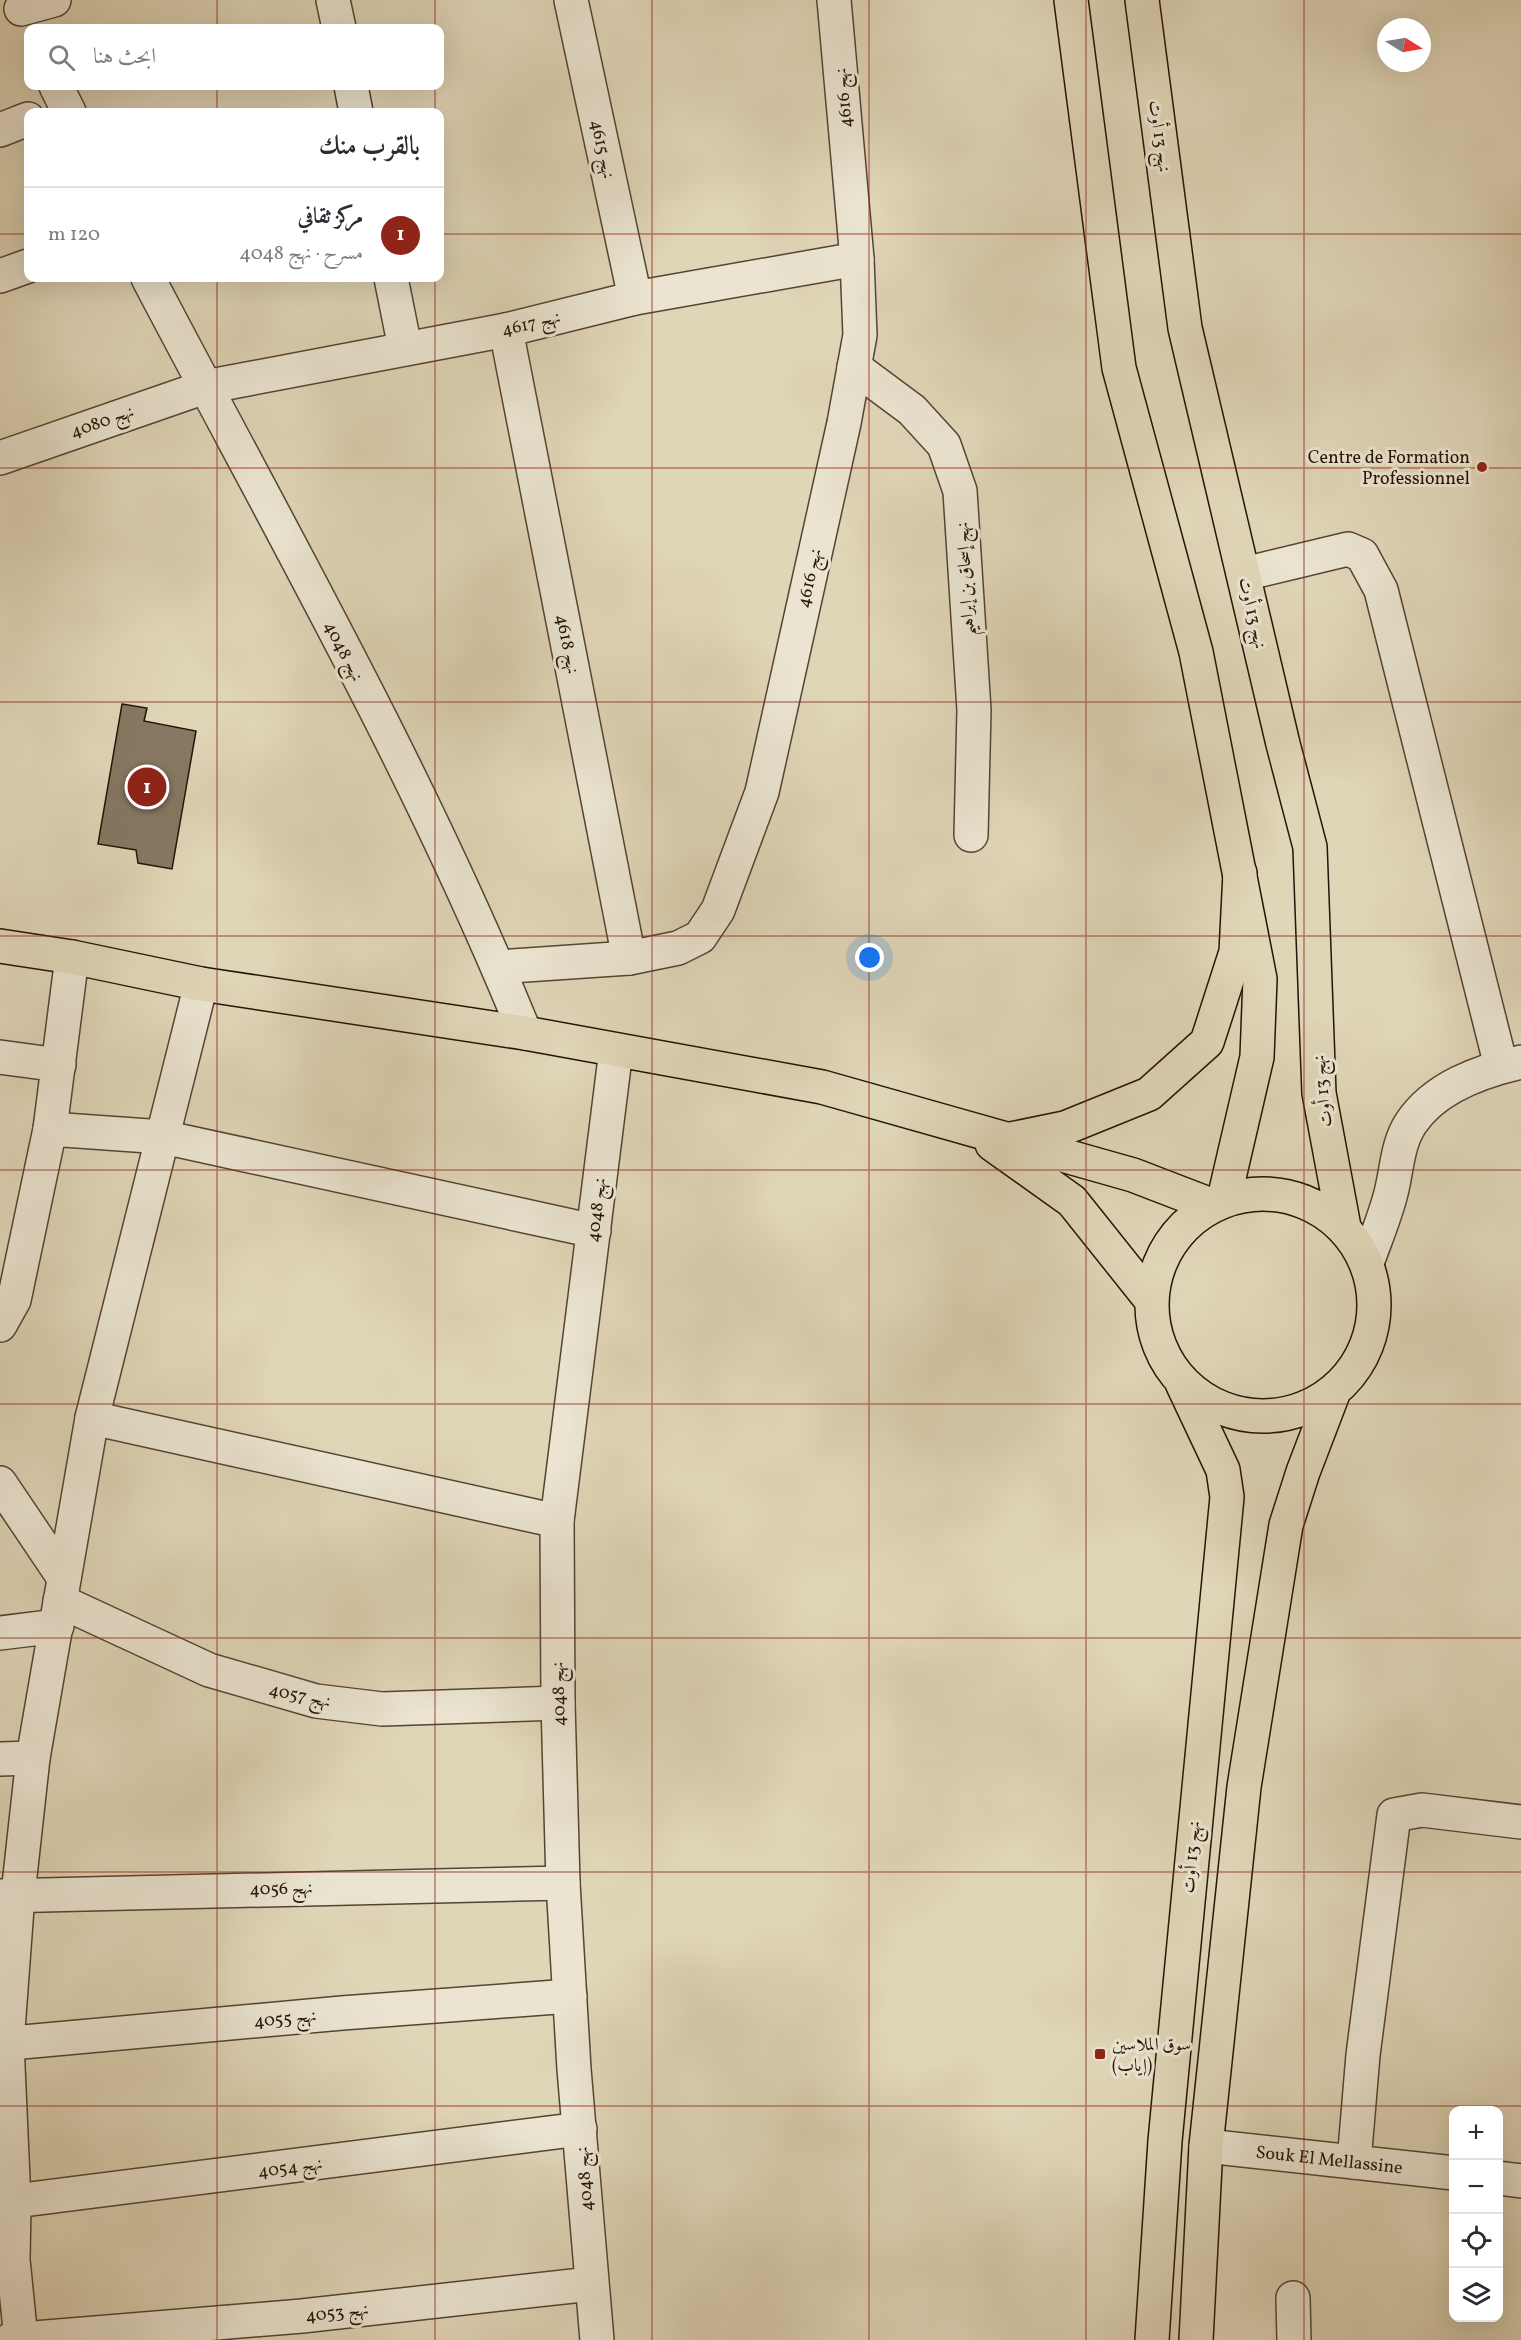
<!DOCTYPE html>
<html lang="ar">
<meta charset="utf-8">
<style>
:root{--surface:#fff;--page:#f2f2f3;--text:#2b2b33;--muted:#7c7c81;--line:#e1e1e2;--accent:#8f2418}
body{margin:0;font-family:Vollkorn,Amiri,serif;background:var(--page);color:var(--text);direction:rtl}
.controls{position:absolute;right:18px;bottom:18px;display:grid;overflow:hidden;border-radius:12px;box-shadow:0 6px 24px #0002}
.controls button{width:54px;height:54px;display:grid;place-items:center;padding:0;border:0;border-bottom:2px solid var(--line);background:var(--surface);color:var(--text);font:30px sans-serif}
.compass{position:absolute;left:1377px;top:18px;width:54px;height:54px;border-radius:50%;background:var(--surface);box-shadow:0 6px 24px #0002;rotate:101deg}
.you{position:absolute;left:870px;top:958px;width:21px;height:21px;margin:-15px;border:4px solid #fff;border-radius:50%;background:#1a73e8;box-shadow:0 0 0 9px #1a73e833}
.badge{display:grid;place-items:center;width:39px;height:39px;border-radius:50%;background:var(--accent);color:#fff;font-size:20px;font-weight:700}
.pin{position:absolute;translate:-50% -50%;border:3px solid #fff;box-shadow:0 2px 6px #0006}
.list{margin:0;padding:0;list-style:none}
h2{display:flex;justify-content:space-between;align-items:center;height:78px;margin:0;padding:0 24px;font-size:26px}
h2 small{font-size:20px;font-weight:400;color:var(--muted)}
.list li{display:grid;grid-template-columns:39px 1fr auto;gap:18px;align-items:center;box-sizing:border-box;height:96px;padding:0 24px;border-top:2px solid var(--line)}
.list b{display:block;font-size:22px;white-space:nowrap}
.list p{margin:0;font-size:20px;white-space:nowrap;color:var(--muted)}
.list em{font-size:20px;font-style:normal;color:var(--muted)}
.icon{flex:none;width:33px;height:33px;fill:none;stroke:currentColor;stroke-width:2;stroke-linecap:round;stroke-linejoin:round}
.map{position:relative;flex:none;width:1521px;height:2340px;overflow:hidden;direction:ltr}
.search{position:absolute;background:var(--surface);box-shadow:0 6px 24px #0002;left:24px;top:24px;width:420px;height:66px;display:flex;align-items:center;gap:15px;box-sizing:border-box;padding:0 21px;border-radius:12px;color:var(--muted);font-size:22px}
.panel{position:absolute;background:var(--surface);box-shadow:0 6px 24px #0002;left:24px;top:108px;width:420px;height:174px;border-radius:12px;direction:rtl}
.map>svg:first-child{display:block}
</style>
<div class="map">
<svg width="1521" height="2340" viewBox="0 0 1521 2340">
<rect width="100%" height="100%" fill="#dfd5b7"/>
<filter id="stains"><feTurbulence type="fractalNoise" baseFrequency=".00333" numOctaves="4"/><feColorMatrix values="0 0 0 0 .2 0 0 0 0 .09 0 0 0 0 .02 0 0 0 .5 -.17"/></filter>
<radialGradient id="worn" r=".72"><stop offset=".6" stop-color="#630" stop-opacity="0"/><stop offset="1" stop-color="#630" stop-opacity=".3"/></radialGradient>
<path fill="#867863" stroke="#251407" stroke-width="1.5" d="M122,704L147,708L144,721L196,731L172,869L138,863L136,850L98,844Z"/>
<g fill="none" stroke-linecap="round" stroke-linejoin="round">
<g stroke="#544433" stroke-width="36">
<g id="minor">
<path d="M333,0L339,28"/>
<path d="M571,0L635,298"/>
<path d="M21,9L54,0"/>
<path d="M56,86L69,112"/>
<path d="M351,86L356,112"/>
<path d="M0,130L28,119"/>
<path d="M0,276L28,266"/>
<path d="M148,278C278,526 419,772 525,1033"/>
<path d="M391,278L405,348"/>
<path d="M506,330L629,958"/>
<path d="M854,367L912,410L944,445L960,491L974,710L971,835"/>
<path d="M0,458L205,387L506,330L635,298L857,259"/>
<path d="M1244,574L1348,549L1362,555L1381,590L1501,1066"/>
<path d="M498,967L629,958L678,948L700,937L718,910L762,792L844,423L860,335L857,259L834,0"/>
<path d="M0,1057L59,1065"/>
<path d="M50,1129L72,957"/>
<path d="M1367,1263C1375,1240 1385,1217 1391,1193C1397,1170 1397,1144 1411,1123C1435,1087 1481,1071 1521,1062"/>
<path d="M0,1325L14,1300L50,1129L163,1137L594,1231"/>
<path d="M92,1418L557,1521"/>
<path d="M0,1483L64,1578"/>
<path d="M60,1601L209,1670L316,1701L382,1709L558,1703"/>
<path d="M0,1633L57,1626"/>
<path d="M0,1759L33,1758"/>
<path d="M0,1896L563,1883"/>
<path d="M0,2044L342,2013L570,1996"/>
<path id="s1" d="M1206,2146L1454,2173"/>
<path d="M1354,2162L1363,2055L1394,1815L1422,1810L1521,1822"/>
<path d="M1498,2178L1521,2181"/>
<path d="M0,2203L580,2129"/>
<path d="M1293,2298L1294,2340"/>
<path d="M21,2339L13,2260L14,2202L7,2043L18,1894L33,1758L92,1418L201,984"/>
<path d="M10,2340L302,2316L591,2284"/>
<path d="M597,2340L574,2069L563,1883L558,1703L557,1521L616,1050"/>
</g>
</g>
<g stroke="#251407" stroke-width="36">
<path id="major" d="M1071,0L1119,368L1196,652L1260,979L1257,1057L1224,1199
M1142,0L1185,328L1283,744L1310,847L1319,1093L1344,1227
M1152 1305a111 111 0 1 1 222 0a111 111 0 1 1-222 0Z
M1152,2340L1165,2141L1227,1497L1223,1470L1182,1383
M1196,2340L1206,2146L1244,1787L1286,1525L1303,1472L1334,1391"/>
</g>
<g stroke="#251407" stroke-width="36">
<path id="highway" d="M0,946L72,957L201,984L525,1033L822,1087L1133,1175L1211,1205
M1011,1139L1065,1128L1149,1094L1207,1042L1236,952L1240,873
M992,1144L1072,1201L1151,1300"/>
</g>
<use href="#minor" stroke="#eae4d0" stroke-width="33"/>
<use href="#major" stroke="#dfd5b7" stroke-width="33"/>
<use href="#highway" stroke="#dfd5b7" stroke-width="33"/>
</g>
<path fill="none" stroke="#8f2418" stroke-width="1.5" stroke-opacity="0.55" d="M217,0V28M435,0V28M652,0V2340M869,0V2340M1086,0V2340M1304,0V2340M217,86V112M435,86V112M0,234H28M440,234H1521M217,278V2340M435,278V2340M0,468H1521M0,702H1521M0,936H1521M0,1170H1521M0,1404H1521M0,1638H1521M0,1872H1521M0,2106H1521"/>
<g fill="#8f2418" stroke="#eae4d0" stroke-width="2">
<circle cx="1482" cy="467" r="6"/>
<rect x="1094" y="2048" width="12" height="12" rx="3"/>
</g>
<g text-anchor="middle" stroke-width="6" stroke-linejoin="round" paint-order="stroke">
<g font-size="18" fill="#251407" stroke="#eae4d0">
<text transform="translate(843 98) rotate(-95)" y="6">نهج 4616</text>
<text transform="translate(1160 136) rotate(82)" y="6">نهج 13 أوت</text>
<text transform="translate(603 149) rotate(78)" y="6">نهج 4615</text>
<text transform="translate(531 323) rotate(-13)" y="6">نهج 4617</text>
<text transform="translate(102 421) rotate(-19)" y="6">نهج 4080</text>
<text transform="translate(809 578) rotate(-77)" y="6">نهج 4616</text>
<text transform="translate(965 579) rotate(-93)" y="6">نهج إسحاق بن إبراهيم</text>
<text transform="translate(1253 613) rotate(77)" y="6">نهج 13 أوت</text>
<text transform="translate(568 644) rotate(79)" y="6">نهج 4618</text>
<text transform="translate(344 651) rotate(63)" y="6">نهج 4048</text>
<text transform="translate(1322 1091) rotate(-96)" y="6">نهج 13 أوت</text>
<text transform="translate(596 1210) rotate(-83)" y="6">نهج 4048</text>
<text transform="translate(558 1694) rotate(-91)" y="6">نهج 4048</text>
<text transform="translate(300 1695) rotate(12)" y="6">نهج 4057</text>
<text transform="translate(1191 1857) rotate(-85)" y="6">نهج 13 أوت</text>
<text transform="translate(281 1888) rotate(-1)" y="6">نهج 4056</text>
<text transform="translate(285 2018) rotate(-5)" y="6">نهج 4055</text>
<text dy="6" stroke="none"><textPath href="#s1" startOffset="124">Souk El Mellassine</textPath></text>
<text transform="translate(290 2167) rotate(-7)" y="6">نهج 4054</text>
<text transform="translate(584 2179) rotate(-94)" y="6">نهج 4048</text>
<text transform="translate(337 2312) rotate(-6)" y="6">نهج 4053</text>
</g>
<g font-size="18" fill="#251407" stroke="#eae4d0" text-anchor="end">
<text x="1470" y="463">Centre de Formation<tspan x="1470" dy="21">Professionnel</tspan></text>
<text x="1112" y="2050" text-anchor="start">سوق الملاسين<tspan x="1112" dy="21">(إياب)</tspan></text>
</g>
</g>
<rect width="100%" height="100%" filter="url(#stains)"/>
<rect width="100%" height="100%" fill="url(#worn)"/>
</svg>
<div class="controls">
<button>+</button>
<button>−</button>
<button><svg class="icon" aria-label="locate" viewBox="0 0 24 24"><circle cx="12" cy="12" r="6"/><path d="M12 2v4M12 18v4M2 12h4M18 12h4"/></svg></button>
<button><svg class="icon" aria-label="layers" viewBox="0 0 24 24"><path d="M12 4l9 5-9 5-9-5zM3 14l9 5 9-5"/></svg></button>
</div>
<svg class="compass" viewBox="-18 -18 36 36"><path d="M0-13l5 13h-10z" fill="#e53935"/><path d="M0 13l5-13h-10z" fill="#7c7c81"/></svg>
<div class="you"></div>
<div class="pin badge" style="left:147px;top:787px">1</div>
<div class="search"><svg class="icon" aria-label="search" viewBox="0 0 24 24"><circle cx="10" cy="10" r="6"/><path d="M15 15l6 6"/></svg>ابحث هنا</div>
<section class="panel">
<h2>بالقرب منك<small></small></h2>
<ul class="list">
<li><span class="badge">1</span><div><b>مركز ثقافي</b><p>مسرح · نهج 4048</p></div><em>120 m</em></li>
</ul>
</section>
</div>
